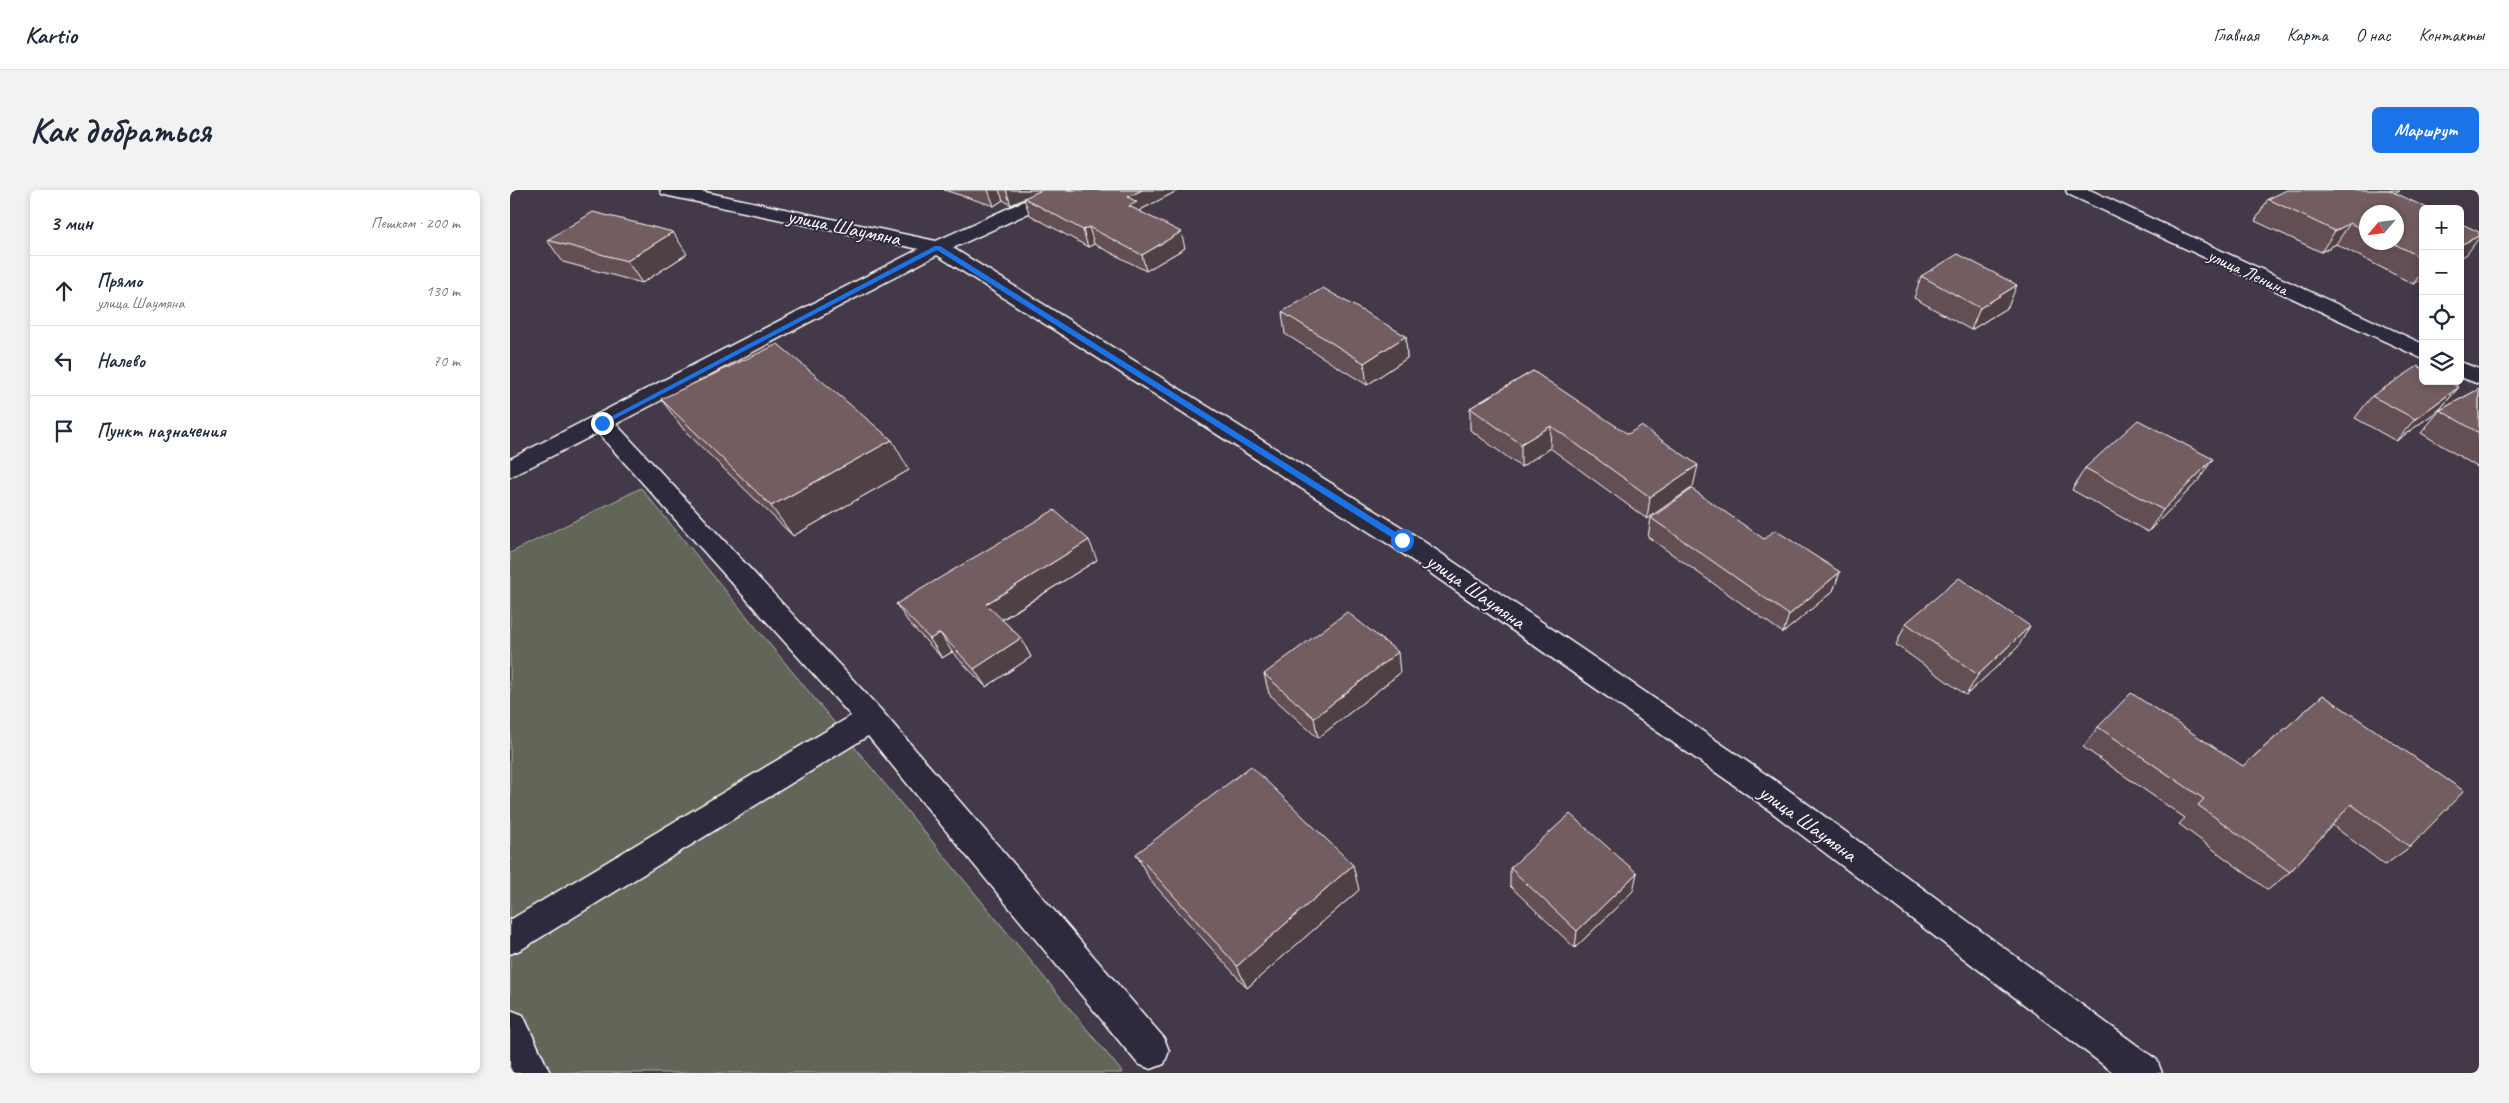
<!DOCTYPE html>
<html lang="ru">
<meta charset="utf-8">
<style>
:root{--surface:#fff;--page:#f2f2f3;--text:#1f2937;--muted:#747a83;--line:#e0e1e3;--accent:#1a73e8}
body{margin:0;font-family:Caveat,sans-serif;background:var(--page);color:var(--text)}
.controls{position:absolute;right:15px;top:15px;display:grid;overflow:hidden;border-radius:8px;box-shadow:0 2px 8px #0003}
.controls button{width:45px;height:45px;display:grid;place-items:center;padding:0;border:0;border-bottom:1px solid var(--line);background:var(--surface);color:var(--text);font:25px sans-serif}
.compass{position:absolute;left:1849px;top:15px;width:45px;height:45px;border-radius:50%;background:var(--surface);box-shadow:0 2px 8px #0003;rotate:242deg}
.stop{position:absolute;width:15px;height:15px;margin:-11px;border:4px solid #1a73e8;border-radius:50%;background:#fff}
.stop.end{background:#1a73e8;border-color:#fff;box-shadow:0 1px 5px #0008}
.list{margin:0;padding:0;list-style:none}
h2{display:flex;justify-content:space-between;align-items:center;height:65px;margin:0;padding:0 20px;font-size:21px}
h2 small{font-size:16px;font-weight:400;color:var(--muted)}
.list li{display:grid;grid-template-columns:32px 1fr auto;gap:15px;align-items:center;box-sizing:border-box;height:70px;padding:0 20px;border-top:1px solid var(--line)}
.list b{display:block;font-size:19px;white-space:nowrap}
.list p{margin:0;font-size:16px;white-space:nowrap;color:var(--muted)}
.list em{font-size:16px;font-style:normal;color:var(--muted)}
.icon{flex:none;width:28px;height:28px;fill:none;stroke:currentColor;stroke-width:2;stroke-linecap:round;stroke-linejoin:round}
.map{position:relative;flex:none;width:1969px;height:883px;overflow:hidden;border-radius:8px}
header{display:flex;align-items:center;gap:30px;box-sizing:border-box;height:70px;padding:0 25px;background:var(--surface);border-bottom:1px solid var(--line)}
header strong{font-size:24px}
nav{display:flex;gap:28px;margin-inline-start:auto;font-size:18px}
.intro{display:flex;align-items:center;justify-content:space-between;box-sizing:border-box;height:120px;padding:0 30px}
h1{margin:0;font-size:35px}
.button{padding:12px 22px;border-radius:8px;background:var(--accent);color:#fff;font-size:18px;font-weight:700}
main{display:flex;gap:30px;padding:0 30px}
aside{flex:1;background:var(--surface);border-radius:8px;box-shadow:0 2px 8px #0003}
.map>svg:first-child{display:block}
</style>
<header>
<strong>Kartio</strong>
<nav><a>Главная</a><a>Карта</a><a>О нас</a><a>Контакты</a></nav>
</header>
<div class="intro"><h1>Как добраться</h1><a class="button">Маршрут</a></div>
<main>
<aside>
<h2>3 мин<small>Пешком · 200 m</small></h2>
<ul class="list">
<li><svg class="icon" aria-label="ahead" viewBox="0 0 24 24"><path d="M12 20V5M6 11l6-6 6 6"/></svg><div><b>Прямо</b><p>улица Шаумяна</p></div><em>130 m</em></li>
<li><svg class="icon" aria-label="left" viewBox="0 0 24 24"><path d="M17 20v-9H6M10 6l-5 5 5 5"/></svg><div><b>Налево</b></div><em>70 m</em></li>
<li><svg class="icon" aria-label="arrive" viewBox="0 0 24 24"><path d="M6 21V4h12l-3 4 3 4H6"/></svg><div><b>Пункт назначения</b></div></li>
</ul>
</aside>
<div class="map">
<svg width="1969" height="883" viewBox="0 0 1969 883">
<rect width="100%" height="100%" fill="#433948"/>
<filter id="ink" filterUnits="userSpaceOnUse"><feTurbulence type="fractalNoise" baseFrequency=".02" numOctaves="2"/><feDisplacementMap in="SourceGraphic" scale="10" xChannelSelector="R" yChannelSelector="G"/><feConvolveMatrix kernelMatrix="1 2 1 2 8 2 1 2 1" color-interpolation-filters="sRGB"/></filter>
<g filter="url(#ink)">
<path fill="#626658" stroke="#b0b2ac" d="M131,298L613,883H0V363Z"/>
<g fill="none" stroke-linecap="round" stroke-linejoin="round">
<g stroke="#fff" stroke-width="3">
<path id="minor" d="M150,0H185L426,51L538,0H562L560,4L443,58L901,343L1273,596L1647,870L1652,883H1604L1251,614L883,357L427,65L106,234L371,520L654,848L659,861L654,874L641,879L628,874L358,546L12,759L0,764V730L341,526L88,243L0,287V269L409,59L159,6L152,4Z
M1556,0H1580L1913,154V169L1558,4Z
M1950,172L1969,179V194L1950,187Z
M0,820L13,825L40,883H3L0,877Z"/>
</g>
<use href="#minor" fill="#2f2a3d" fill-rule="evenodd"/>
</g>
<path fill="#635053" stroke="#fff" fill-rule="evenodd" d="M434,0H667V1L630,20V21L675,58L636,81L584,54L578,57L520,25L514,9L501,15L493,10L484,16Z
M1885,3L1913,19V89L1903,94L1826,54L1811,62L1745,31L1758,9ZM1856,22L1886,52H1856Z
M37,50L177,64L132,93L53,72Z
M1411,86L1498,117L1461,140L1404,108Z
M772,122L896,146L897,168L857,195L775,144Z
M1023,181L1183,297L1137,329L1040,258L1011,277L960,240V218Z
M1949,197L1930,219L1886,251L1845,228L1862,206Z
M1969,199V278L1911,243L1930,220Z
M151,209L399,280L283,346L174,240Z
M1575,278L1688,291L1638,342L1562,300Z
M1141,328L1254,349L1330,382L1323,401L1273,443L1138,347Z
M587,370L492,430L511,448L521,467L476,497L442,462L432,468L399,433L386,414Z
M1396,433L1508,457L1456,505L1386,455Z
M890,483L808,548L759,504L754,484Z
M1813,505L1900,657L1875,675L1822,635L1780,682L1758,700L1669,634L1675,628L1573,557L1588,537L1733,576Z
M626,664L849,700L737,798L640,690Z
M1000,678L1123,701L1065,758L1000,696Z"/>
<path fill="#504144" stroke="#fff" d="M478,0H489L493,10L484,16Z
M496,0H533L501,15Z
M632,0H667V1L630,20L632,28L619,16L618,7Z
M1868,0H1890L1857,18Z
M1840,33L1826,54L1811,62L1825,41Z
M579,37L584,54L578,57L573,40Z
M163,42L177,64L132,93L117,71Z
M671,42L675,58L636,81L632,65Z
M1969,46V48L1956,65L1950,68V55Z
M1913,81V89L1903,94Z
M1507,95L1498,117L1461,140L1470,118Z
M896,146L897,168L857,195L854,173Z
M1949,197L1930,219L1886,251L1905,229Z
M1041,236L1040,258L1011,277V254Z
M382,250L399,280L283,346L261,316Z
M1703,269L1688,291L1638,342L1653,320Z
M1188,275L1183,297L1137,329L1140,307Z
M579,350L587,370L486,433L476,414Z
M1330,382L1323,401L1273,443L1279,425Z
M1520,436L1508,457L1456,505L1468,485Z
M430,443L442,462L432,468L420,449Z
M511,448L521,467L476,497L464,479Z
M888,462L890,483L808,548L804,528Z
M843,675L849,700L737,798L727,776Z
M1127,683L1123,701L1065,758L1067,741Z"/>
<path fill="#735d61" stroke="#fff" d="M532,0H632L618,7L627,12L619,16L671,42L632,65L579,37L573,40L514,8Z
M1777,0H1879L1919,19H1913V68L1880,52H1886V22H1856V41L1840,33L1825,41L1758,9Z
M83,22L163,42L117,71L37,50Z
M1950,33L1969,42V46L1950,55Z
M1448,64L1507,95L1470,118L1411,86Z
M813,98L896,146L854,173L772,122Z
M268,154L382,250L261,316L151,209Z
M1908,176L1913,179V191H1937L1949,197L1905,229L1862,206Z
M1023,181L1118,244L1131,236L1188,275L1140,307L1041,236L1011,254L960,218Z
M1969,199V243L1930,220Z
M1628,230L1703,269L1653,320L1575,278Z
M1182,299L1254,349L1265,340L1330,382L1279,425L1141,328Z
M544,320L579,350L476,414L511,448L464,479L430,443L420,449L386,414Z
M1449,388L1520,436L1468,485L1396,433Z
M837,422L888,462L804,528L754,484Z
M1621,503L1733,576L1813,505L1954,601L1900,657L1841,614L1780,682L1688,615L1694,609L1588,537Z
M741,576L843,675L727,776L626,664Z
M1060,624L1127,683L1067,741L1000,678Z"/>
</g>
<path fill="#1a73e8" d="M425,56H430L895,348V352H889L427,60L95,234L89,233Z"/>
<g text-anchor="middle" stroke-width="4" stroke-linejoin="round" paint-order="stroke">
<g font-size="18" fill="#fff" stroke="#2f2a3d">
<text transform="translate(1738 82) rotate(25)" y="6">улица Ленина</text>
</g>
<g font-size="21" fill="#fff" stroke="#2f2a3d">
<text transform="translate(334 37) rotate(12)" y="7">улица Шаумяна</text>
<text transform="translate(966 401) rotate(35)" y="7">улица Шаумяна</text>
<text transform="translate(1298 633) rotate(36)" y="7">улица Шаумяна</text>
</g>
</g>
</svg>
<div class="controls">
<button>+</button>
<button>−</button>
<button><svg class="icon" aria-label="locate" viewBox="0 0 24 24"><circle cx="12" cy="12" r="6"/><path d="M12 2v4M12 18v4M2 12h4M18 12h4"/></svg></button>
<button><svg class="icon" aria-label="layers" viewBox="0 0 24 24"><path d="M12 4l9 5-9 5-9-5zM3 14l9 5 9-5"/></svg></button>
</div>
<svg class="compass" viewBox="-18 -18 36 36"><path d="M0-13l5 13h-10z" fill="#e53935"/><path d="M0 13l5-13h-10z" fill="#747a83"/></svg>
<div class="stop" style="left:892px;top:350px"></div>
<div class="stop end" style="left:92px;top:233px"></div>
</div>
</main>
